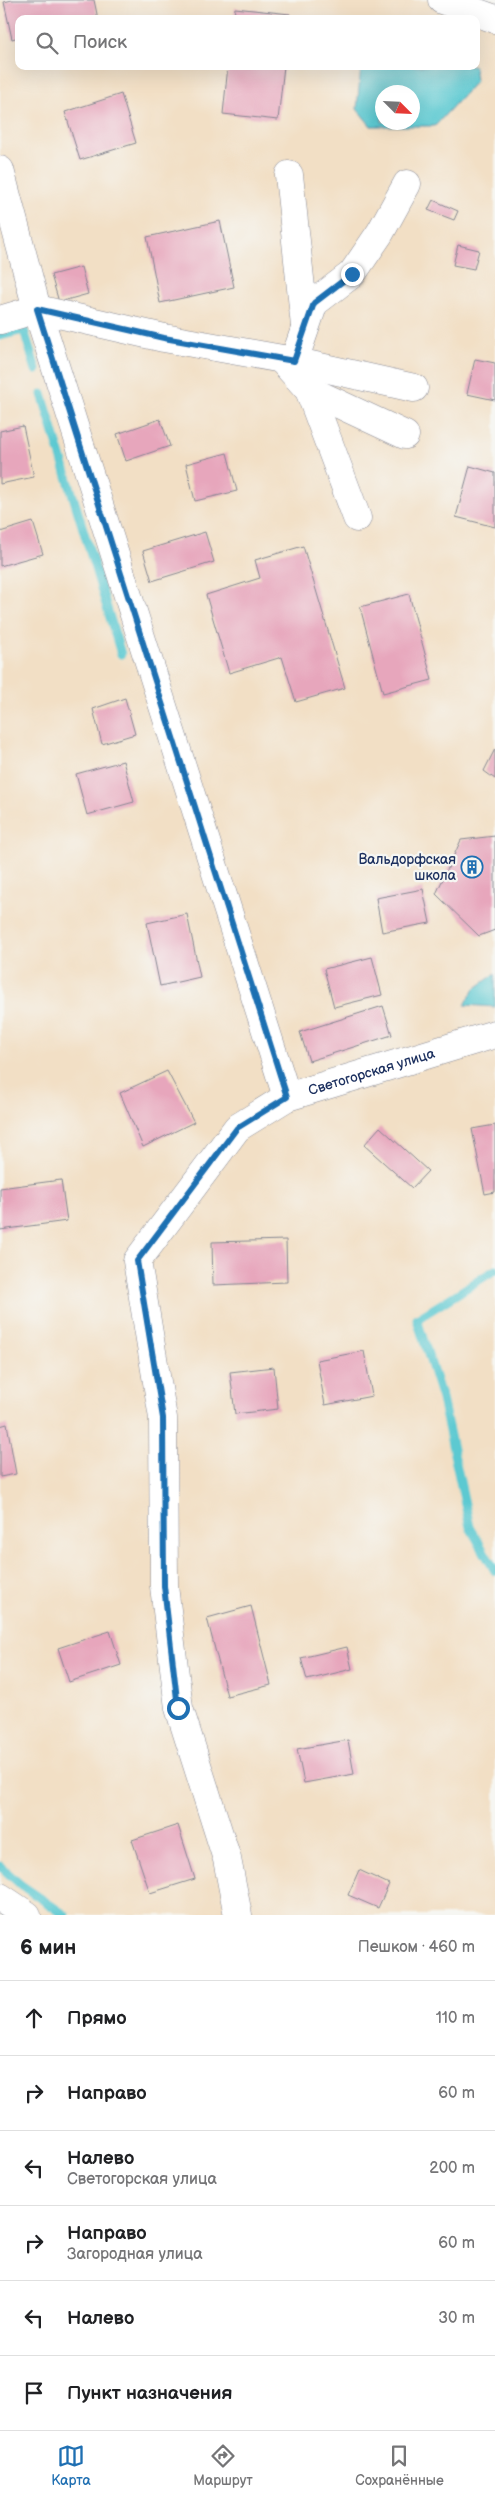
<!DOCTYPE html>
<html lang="ru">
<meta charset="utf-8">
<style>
:root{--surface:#fff;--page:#f2f2f2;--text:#202124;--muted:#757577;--line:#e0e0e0;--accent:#1f6fb2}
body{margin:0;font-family:"Balsamiq Sans",sans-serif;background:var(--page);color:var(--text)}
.compass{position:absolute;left:375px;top:85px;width:45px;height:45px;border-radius:50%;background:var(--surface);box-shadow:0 5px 20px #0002;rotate:114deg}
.stop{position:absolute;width:15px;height:15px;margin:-11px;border:4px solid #1f6fb2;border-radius:50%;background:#fff}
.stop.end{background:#1f6fb2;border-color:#fff;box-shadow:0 1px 5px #0008}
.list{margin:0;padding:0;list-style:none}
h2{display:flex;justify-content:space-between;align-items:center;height:65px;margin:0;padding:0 20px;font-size:21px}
h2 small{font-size:16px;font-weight:400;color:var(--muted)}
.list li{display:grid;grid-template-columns:32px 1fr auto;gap:15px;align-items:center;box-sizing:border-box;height:75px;padding:0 20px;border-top:1px solid var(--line)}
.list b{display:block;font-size:19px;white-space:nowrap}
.list p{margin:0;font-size:16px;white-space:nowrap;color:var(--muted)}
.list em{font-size:16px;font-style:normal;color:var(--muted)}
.icon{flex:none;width:28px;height:28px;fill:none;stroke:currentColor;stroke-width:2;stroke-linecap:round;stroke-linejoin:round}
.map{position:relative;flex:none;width:495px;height:1915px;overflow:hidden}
.search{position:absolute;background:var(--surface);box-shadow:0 5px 20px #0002;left:15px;right:15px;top:15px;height:55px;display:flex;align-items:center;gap:12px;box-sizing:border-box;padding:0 18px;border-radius:10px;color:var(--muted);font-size:19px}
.sheet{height:515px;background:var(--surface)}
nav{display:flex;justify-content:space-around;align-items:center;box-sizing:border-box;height:70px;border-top:1px solid var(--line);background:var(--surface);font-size:14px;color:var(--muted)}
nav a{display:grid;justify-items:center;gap:2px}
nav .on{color:var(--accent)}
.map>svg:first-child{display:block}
</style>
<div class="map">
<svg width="495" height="1915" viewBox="0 0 495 1915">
<rect width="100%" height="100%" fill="#f6f6f2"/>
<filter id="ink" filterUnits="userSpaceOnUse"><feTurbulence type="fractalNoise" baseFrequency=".02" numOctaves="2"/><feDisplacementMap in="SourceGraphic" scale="10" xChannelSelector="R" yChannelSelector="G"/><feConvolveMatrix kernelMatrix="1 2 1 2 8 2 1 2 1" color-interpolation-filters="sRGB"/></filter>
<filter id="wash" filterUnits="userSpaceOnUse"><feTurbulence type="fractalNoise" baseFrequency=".0096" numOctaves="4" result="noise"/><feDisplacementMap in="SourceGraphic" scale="20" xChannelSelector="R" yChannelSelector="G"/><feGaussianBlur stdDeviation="1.12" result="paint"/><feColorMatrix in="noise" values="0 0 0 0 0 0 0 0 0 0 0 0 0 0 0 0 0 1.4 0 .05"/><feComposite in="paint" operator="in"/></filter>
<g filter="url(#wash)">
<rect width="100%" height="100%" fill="#f2dfc5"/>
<path fill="#5cc9d1" stroke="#3c7c98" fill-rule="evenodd" d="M361,66H474L476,81L435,126H371L357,109ZM382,92H412V122H382Z
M495,974V1007L465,1005L474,989Z"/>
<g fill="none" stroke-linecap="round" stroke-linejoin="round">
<path stroke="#5cc9d1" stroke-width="9" d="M0,336L24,330L36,370
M42,394L121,654
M495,1270L417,1319L442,1399L470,1527L495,1571
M0,1866L21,1885L65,1915"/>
</g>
<g id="blocks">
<path fill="#e7a6bc" d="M12,0H94L98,19H19V37L12,39L4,2Z
M235,8L290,14V19H234Z
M228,66H284L278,120L223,114Z
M121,94L136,143L80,160L65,112Z
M433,200L458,211L454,220L428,210Z
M220,221L234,287L160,303L147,237Z
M458,245L479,250L474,269L453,265Z
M81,267L88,294L59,302L51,275Z
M475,359L495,363V400L467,394Z
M160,419L170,446L126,461L117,434Z
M23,426L34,477L0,484V431Z
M227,453L237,491L195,501L186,464Z
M470,466L495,473V527L456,517Z
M33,522L43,554L0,566V532Z
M205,532L214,562L152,581L143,551Z
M303,546L345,688L296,702L282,657L229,673L206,595L260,578L255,560Z
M409,594L432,680L383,693L360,607Z
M125,698L135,734L102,744L93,709Z
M495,749V779L484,771Z
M123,761L134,802L87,815L76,774Z
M495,836V930L479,936L436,894L461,840Z
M423,889L430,923L382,932L376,898Z
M187,914L200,977L160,986L147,923Z
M372,957L382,995L334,1007L324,969Z
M383,1006L392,1035L309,1061L300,1032Z
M167,1071L194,1122L143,1147L120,1093Z
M495,1125V1192L485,1194L472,1129Z
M380,1127L428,1171L412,1188L364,1145Z
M61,1180L67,1221L0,1230V1188Z
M286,1240L287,1282L213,1285L212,1242Z
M364,1351L372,1396L325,1405L317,1360Z
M274,1367L278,1409L235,1414L230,1372Z
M7,1424L16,1474L0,1477V1426Z
M251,1606L271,1685L227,1696L207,1618Z
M110,1631L121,1665L69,1682L58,1648Z
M347,1647L352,1669L307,1680L301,1658Z
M348,1740L354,1774L304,1783L297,1749Z
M178,1825L195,1879L150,1893L132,1840Z
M359,1870L389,1884L378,1908L348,1895Z"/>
</g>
</g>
<g filter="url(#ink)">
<use href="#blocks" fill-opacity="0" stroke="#868792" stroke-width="1"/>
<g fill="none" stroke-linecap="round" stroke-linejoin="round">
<g stroke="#868792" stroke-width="29">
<g id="minor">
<path d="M442,0L495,19"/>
<path d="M0,170L37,309L287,1097"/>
<path d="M289,175L305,326"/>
<path d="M0,320L37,309L164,338L288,360L414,388"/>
<path d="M281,359L309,390L405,435"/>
<path d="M294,361L314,303L352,274L380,233L407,184"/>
<path d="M309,390L357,518"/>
<path d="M0,1897L27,1915"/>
<path id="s1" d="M238,1915L227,1859L179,1708L164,1586L163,1418L137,1261L237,1128L287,1097L495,1034"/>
</g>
</g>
<use href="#minor" stroke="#fff" stroke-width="28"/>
</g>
</g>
<g fill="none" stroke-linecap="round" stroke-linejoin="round" filter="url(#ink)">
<path stroke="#1f6fb2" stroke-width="6" d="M178,1708L164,1586L163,1418L137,1261L237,1128L287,1097L37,309L164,338L294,361L314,303L352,274"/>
</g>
<defs>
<g id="building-ring" transform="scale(1.125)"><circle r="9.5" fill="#f6f6f2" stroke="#1f6fb2" stroke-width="1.5"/><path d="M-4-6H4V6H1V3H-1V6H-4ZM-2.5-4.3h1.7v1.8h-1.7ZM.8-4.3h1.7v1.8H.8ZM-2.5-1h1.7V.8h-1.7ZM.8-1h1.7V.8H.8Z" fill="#1f6fb2"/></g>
</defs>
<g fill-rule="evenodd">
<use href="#building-ring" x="472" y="867"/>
</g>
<g text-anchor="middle" stroke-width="4.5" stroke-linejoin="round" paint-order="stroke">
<g font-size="14" fill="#1b2f5e" stroke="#f6f6f2" text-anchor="end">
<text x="456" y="864">Вальдорфская<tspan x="456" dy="16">школа</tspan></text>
</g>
<g font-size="14" fill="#1b2f5e" stroke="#f6f6f2">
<text dy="5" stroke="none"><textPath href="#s1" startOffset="979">Светогорская улица</textPath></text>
</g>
</g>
</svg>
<svg class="compass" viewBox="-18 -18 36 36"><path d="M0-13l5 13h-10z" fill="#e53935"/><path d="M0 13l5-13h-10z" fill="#757577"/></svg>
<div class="stop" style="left:178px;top:1708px"></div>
<div class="stop end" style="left:352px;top:274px"></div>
<div class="search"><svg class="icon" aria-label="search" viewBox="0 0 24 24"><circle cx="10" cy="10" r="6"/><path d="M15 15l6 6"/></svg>Поиск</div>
</div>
<section class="sheet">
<h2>6 мин<small>Пешком · 460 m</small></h2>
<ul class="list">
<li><svg class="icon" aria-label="ahead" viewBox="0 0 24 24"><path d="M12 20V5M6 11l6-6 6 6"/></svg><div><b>Прямо</b></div><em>110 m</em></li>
<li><svg class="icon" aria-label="right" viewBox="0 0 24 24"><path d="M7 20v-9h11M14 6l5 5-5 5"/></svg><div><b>Направо</b></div><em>60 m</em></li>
<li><svg class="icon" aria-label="left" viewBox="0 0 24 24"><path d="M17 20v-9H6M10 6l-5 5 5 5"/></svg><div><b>Налево</b><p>Светогорская улица</p></div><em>200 m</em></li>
<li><svg class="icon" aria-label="right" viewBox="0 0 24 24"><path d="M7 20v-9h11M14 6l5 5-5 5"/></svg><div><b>Направо</b><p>Загородная улица</p></div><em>60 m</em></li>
<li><svg class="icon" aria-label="left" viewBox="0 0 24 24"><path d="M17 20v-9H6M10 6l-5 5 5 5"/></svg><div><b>Налево</b></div><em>30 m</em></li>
<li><svg class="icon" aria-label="arrive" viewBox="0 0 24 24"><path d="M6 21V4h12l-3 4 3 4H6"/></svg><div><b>Пункт назначения</b></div></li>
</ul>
</section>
<nav>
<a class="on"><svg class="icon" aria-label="map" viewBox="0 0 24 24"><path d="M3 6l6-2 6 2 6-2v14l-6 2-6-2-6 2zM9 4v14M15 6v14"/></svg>Карта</a>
<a><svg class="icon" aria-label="directions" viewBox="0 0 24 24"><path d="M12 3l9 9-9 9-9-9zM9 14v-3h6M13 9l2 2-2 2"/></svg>Маршрут</a>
<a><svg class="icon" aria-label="saved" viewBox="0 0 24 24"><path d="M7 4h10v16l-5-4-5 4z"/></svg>Сохранённые</a>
</nav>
